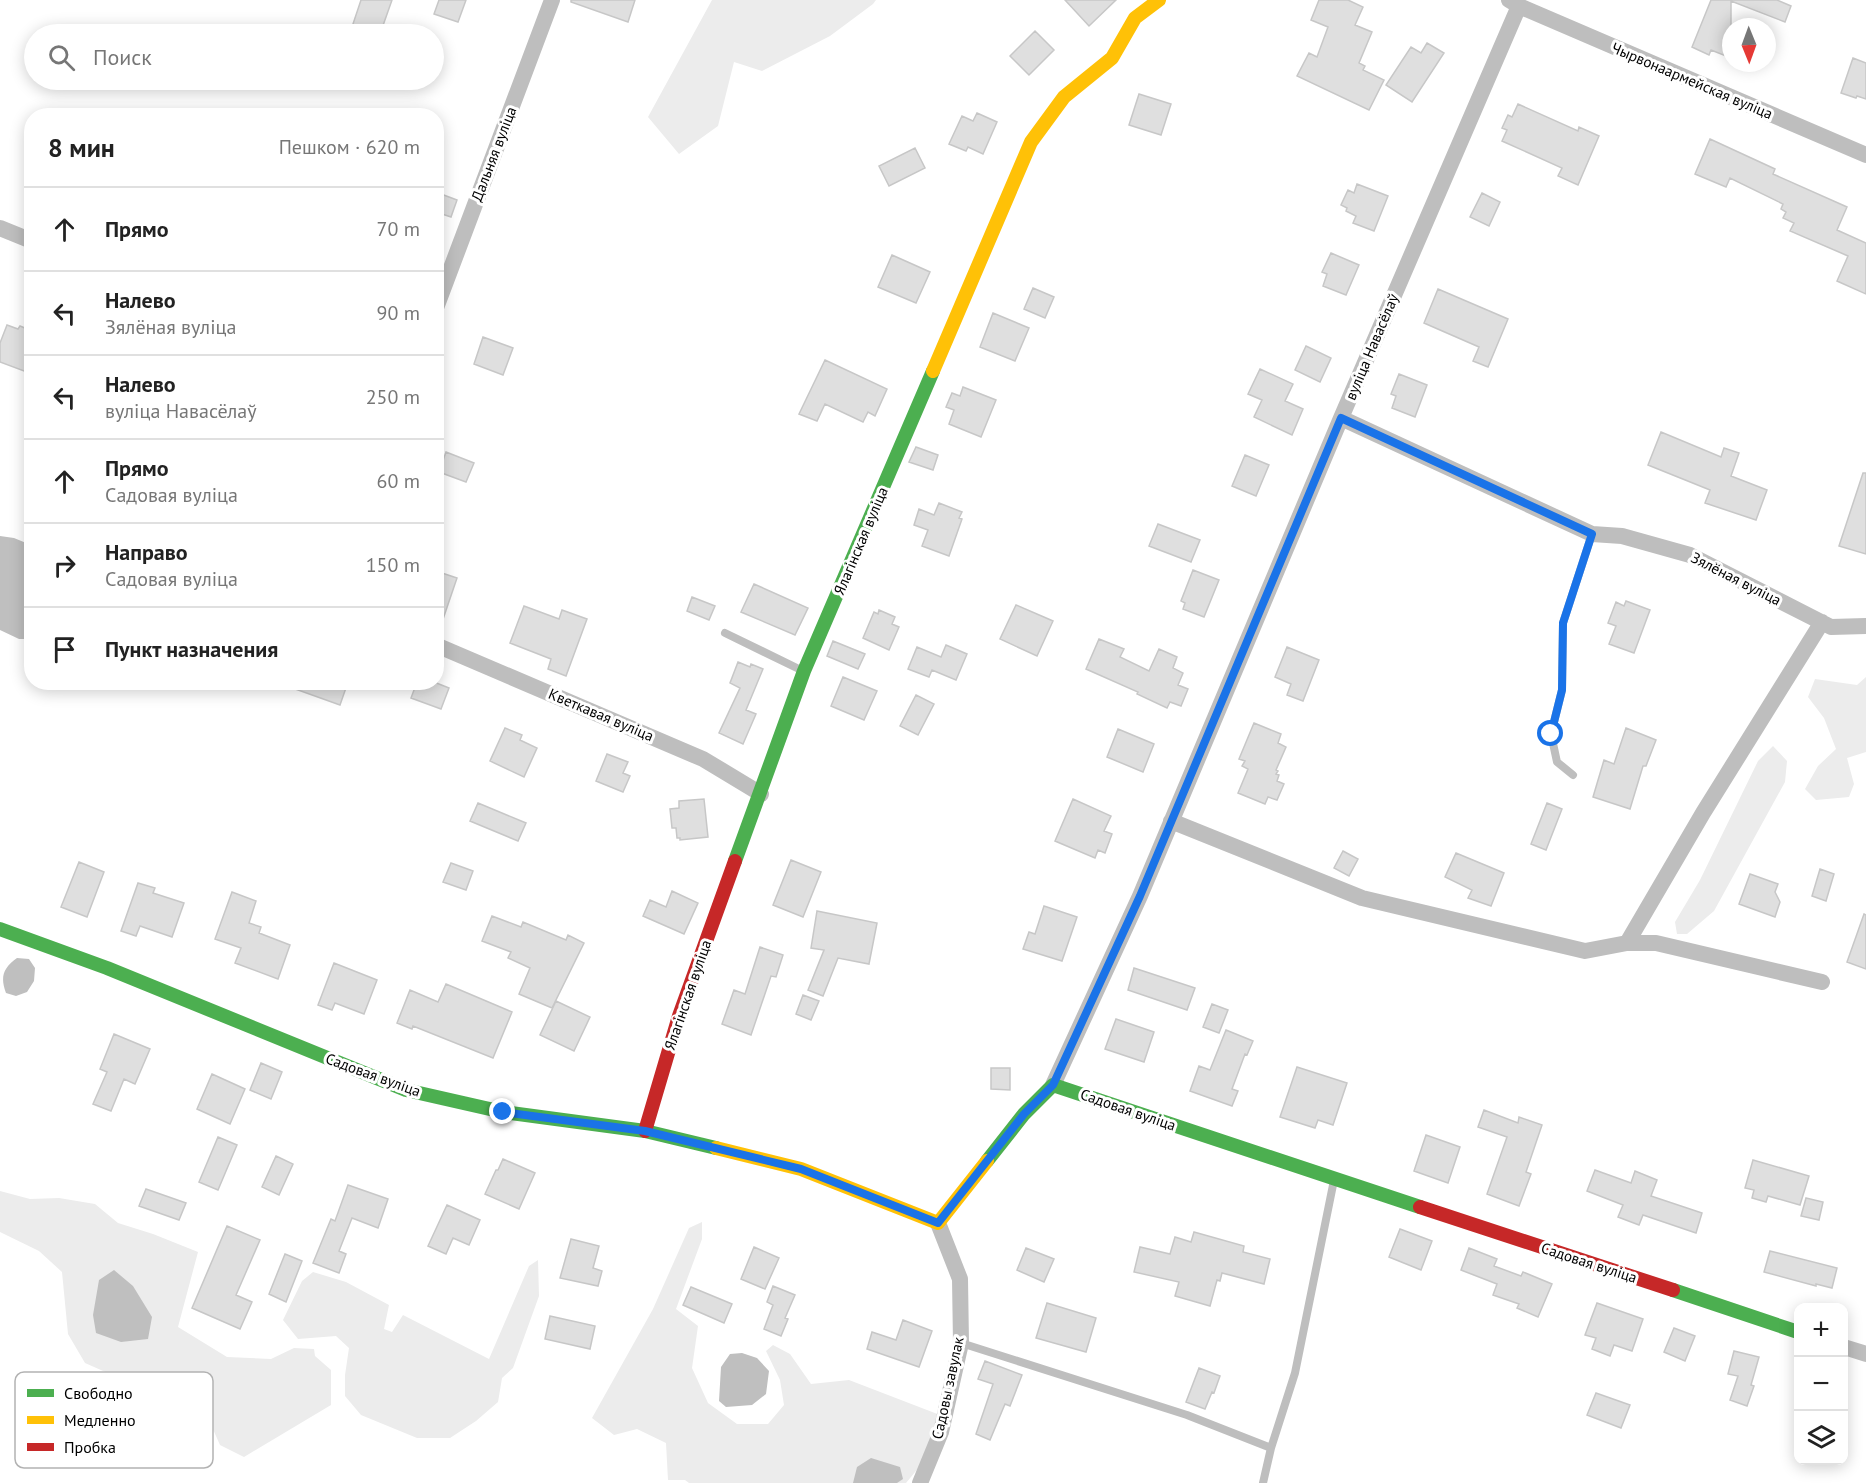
<!DOCTYPE html>
<html lang="ru">
<meta charset="utf-8">
<style>
:root{--surface:#fff;--page:#f2f2f2;--text:#222;--muted:#767676;--line:#e0e0e0}
body{margin:0;font-family:"PT Sans",sans-serif;background:var(--page);color:var(--text)}
.controls{position:absolute;right:18px;bottom:18px;display:grid;overflow:hidden;border-radius:12px;box-shadow:0 3px 15px #0003}
.controls button{width:54px;height:54px;display:grid;place-items:center;padding:0;border:0;border-bottom:2px solid var(--line);background:var(--surface);color:var(--text);font:30px sans-serif}
.compass{position:absolute;left:1722px;top:18px;width:54px;height:54px;border-radius:50%;background:var(--surface);box-shadow:0 3px 15px #0003;rotate:179deg}
.stop{position:absolute;width:18px;height:18px;margin:-14px;border:4px solid #1a73e8;border-radius:50%;background:#fff}
.stop.end{background:#1a73e8;border-color:#fff;box-shadow:0 2px 6px #0008}
.list{margin:0;padding:0;list-style:none}
h2{display:flex;justify-content:space-between;align-items:center;height:78px;margin:0;padding:0 24px;font-size:26px}
h2 small{font-size:20px;font-weight:400;color:var(--muted)}
.list li{display:grid;grid-template-columns:39px 1fr auto;gap:18px;align-items:center;box-sizing:border-box;height:84px;padding:0 24px;border-top:2px solid var(--line)}
.list b{display:block;font-size:22px;white-space:nowrap}
.list p{margin:0;font-size:20px;white-space:nowrap;color:var(--muted)}
.list em{font-size:20px;font-style:normal;color:var(--muted)}
.icon{flex:none;width:33px;height:33px;fill:none;stroke:currentColor;stroke-width:2;stroke-linecap:round;stroke-linejoin:round}
.map{position:relative;flex:none;width:1866px;height:1483px;overflow:hidden}
.search{position:absolute;background:var(--surface);box-shadow:0 3px 15px #0003;left:24px;top:24px;width:420px;height:66px;display:flex;align-items:center;gap:15px;box-sizing:border-box;padding:0 21px;border-radius:33px;color:var(--muted);font-size:22px}
.panel{position:absolute;background:var(--surface);box-shadow:0 3px 15px #0003;left:24px;top:108px;width:420px;height:582px;border-radius:24px}
.map>svg:first-child{display:block}
</style>
<div class="map">
<svg width="1866" height="1483" viewBox="0 0 1866 1483">
<rect width="100%" height="100%" fill="#fff"/>
<path fill="#ececec" d="M712,0H876L873,4L830,36L762,71L734,62L718,126L679,154L648,117Z
M1866,677V752L1847,758L1854,784L1849,797L1816,800L1805,789L1818,766L1836,749L1824,718L1808,697L1815,679L1857,685Z
M1773,746L1787,761L1785,782L1714,911L1687,934H1677L1675,922L1700,880L1758,761Z
M0,1191L30,1199L59,1198L95,1204L118,1223L153,1234L198,1252L178,1327L227,1357L271,1359L294,1348L314,1349L315,1356L331,1370V1405L244,1457L220,1445L204,1409L176,1392L172,1428L155,1437L140,1423L135,1385L85,1363L68,1334L62,1272L39,1251L0,1232Z
M702,1222V1239L676,1309L698,1326L692,1368L708,1403L737,1424H768L784,1405L780,1380L766,1351L773,1345L790,1354L811,1384L849,1380L940,1415L925,1460L906,1483H689L685,1480H668L666,1443L637,1429L614,1435L592,1418L653,1309L689,1228Z
M538,1260L539,1296L513,1368L502,1378L498,1402L476,1421L450,1438H417L361,1415L345,1396V1375L349,1348L336,1336L298,1339L283,1320L302,1281L313,1272L346,1282L389,1305L384,1329L392,1332L403,1315L489,1359L529,1266Z"/>
<path fill="#bfbfbf" d="M0,536L14,538L31,545L32,634L28,639H19L0,630Z
M17,958L29,959L35,968L34,981L27,992L16,996L6,993C0,977 3,968 17,958Z
M114,1270L133,1286L152,1317L148,1339L121,1342L96,1333L93,1315L99,1280Z
M742,1353L757,1358L769,1371L766,1394L752,1405L726,1407L719,1401L721,1367L730,1354Z
M871,1458L900,1467L903,1479L897,1483H853L857,1467Z"/>
<path fill="#dfdfdf" stroke="#c7c7c7" stroke-width="1.5" d="M361,0H392L380,34H374L352,27Z
M439,0H466L458,22L434,14Z
M571,0H635L628,22L571,2Z
M1065,0H1116L1089,26Z
M1319,0H1348L1363,7L1355,25L1372,32L1359,63L1365,66L1363,70L1384,80L1369,110L1297,76L1309,53L1317,57L1328,27L1311,20Z
M1711,0H1777L1791,6L1785,22L1731,1V58L1711,50L1709,55L1692,47Z
M1035,31L1054,50L1029,75L1010,56Z
M1427,43L1444,53L1412,102L1386,85L1411,47L1421,53Z
M1853,58L1866,63V99L1857,96L1856,98L1841,93Z
M1139,94L1171,104L1161,135L1129,125Z
M1518,104L1578,131L1579,127L1599,136L1578,185L1558,176L1562,168L1502,141L1507,130L1502,128L1508,115L1512,117Z
M977,113L997,122L983,154L968,147L966,151L949,144L962,116L973,121Z
M1710,139L1775,169L1773,174L1847,207L1837,230L1866,243V294L1837,281L1848,256L1790,231L1794,223L1783,218L1786,212L1781,209L1783,204L1730,178L1726,187L1695,174Z
M915,148L925,168L889,186L879,166Z
M1357,184L1388,196L1374,231L1353,223L1356,216L1346,211L1347,208L1341,205L1348,190L1354,193Z
M1482,193L1500,202L1489,226L1470,217Z
M441,194L457,200L451,217L436,212Z
M1331,253L1359,265L1346,295L1323,286L1327,274L1322,272Z
M892,255L930,272L916,303L878,287Z
M1033,288L1054,297L1045,318L1024,309Z
M1438,289L1508,319L1488,367L1473,361L1479,347L1424,323Z
M993,313L1029,328L1015,361L980,347Z
M7,325L18,329L20,326L32,331V374L0,362V343Z
M483,337L513,348L503,375L474,364Z
M1306,346L1331,358L1320,382L1295,370Z
M825,360L887,389L875,416L868,412L863,422L825,404L817,421L799,414Z
M1260,369L1293,384L1285,401L1303,409L1292,435L1254,417L1262,400L1248,394Z
M1399,374L1427,385L1415,417L1392,408L1396,396L1391,394Z
M963,387L996,400L981,437L949,424L954,410L946,407L952,393L960,396Z
M1661,432L1721,457L1724,448L1739,453L1731,476L1767,490L1756,520L1705,503L1710,490L1648,465Z
M916,447L938,455L933,470L909,462Z
M446,452L474,463L466,482L439,472Z
M1245,455L1269,465L1256,496L1232,486Z
M1863,473H1866V554L1839,546Z
M939,503L962,512L959,518L962,519L949,556L922,546L928,530L914,525L919,509L934,515Z
M1158,524L1200,540L1191,562L1149,546Z
M1193,570L1219,580L1204,617L1183,609L1185,603L1181,601Z
M436,571L457,578L439,631H436Z
M754,584L808,608L795,635L741,612Z
M692,597L715,606L709,620L687,611Z
M1626,601L1650,610L1634,653L1609,644L1616,626L1608,623L1616,602L1624,606Z
M1016,605L1053,621L1037,656L1000,639Z
M524,606L559,619L562,610L587,619L566,676L548,669L551,659L510,643Z
M879,610L895,617L892,624L899,627L889,650L863,638L874,612L878,614Z
M1099,639L1124,649L1120,657L1149,671L1159,649L1177,657L1173,668L1183,673L1178,685L1188,689L1181,706L1170,702L1167,708L1137,694L1138,692L1086,669Z
M833,641L865,654L858,669L827,656Z
M946,645L967,654L956,680L932,670L929,677L908,669L917,647L941,657Z
M1287,647L1319,660L1303,701L1287,695L1291,684L1275,677Z
M738,662L750,667L751,664L763,669L746,710L756,714L743,744L719,733L740,688L730,683Z
M843,677L877,691L864,720L831,706Z
M284,682H348L340,705L284,685Z
M417,682H434L449,688L441,709L411,698Z
M916,695L934,704L918,735L900,726Z
M1254,723L1281,734L1278,743L1286,747L1276,770L1278,771L1276,774L1279,775L1277,781L1284,784L1277,800L1268,797L1265,804L1238,793L1248,769L1242,766L1245,761L1239,759Z
M505,728L522,735L520,740L537,748L524,777L490,761Z
M1626,728L1656,740L1646,766H1643L1630,809L1593,797L1604,760L1614,764Z
M1118,729L1154,744L1143,772L1107,757Z
M607,754L628,762L623,773L630,776L623,792L596,781Z
M704,799L708,837L680,840V838H677L676,828H672L670,809L679,808V801Z
M1073,799L1111,816L1104,831L1112,834L1105,853L1098,850L1095,858L1055,841Z
M478,803L526,823L518,841L470,821Z
M1547,803L1562,809L1546,850L1531,844Z
M1343,851L1358,859L1349,876L1334,868Z
M1456,853L1504,873L1491,906L1468,898L1472,890L1445,877Z
M791,860L821,872L803,917L773,905Z
M79,862L104,872L87,917L61,907Z
M451,863L473,871L466,890L443,882Z
M1820,869L1834,874L1826,901L1812,896Z
M1750,874L1778,884L1775,892L1780,902L1775,917L1739,904Z
M138,883L155,888L153,893L184,903L172,937L140,926L136,936L121,931Z
M672,891L698,903L684,934L643,916L650,900L666,907Z
M232,892L256,901L249,923L261,927L259,933L290,945L278,979L235,963L241,948L215,939Z
M1044,906L1077,917L1062,961L1023,949L1029,932L1035,934Z
M817,911L877,923L869,964L838,958L823,996L808,990L824,950L811,948Z
M1864,914L1866,915V969L1847,962Z
M492,916L521,927L523,922L566,940L568,935L584,943L552,1008L519,994L530,968L508,958L511,952L482,941Z
M760,947L783,955L776,977L771,976L751,1035L722,1024L734,990L745,994Z
M334,963L377,980L364,1014L335,1003L332,1010L318,1005Z
M1134,968L1195,988L1187,1010L1128,990Z
M446,984L512,1012L493,1058L413,1026L412,1029L397,1023L410,990L438,1002Z
M803,995L819,1001L811,1020L796,1014Z
M556,1001L590,1017L574,1051L540,1035Z
M1212,1004L1228,1010L1219,1033L1203,1027Z
M1116,1019L1154,1032L1144,1062L1105,1049Z
M1226,1030L1253,1041L1247,1055L1245,1054L1232,1089L1238,1091L1232,1106L1190,1091L1199,1066L1210,1070Z
M114,1034L150,1049L135,1084L124,1079L111,1111L93,1104L107,1072L100,1069Z
M261,1063L282,1072L271,1099L250,1090Z
M1297,1067L1347,1083L1333,1125L1318,1120L1315,1128L1280,1117Z
M991,1068H1010V1090L991,1089Z
M212,1074L245,1089L230,1124L197,1109Z
M1484,1110L1518,1123L1519,1117L1542,1125L1526,1172L1531,1174L1519,1206L1487,1194L1507,1137L1478,1127Z
M1426,1135L1460,1147L1448,1183L1414,1171Z
M218,1137L237,1145L218,1190L199,1182Z
M276,1156L293,1164L279,1195L262,1187Z
M503,1159L535,1173L519,1209L485,1194L496,1170H498Z
M1753,1160L1809,1176L1800,1205L1768,1196L1766,1202L1752,1198L1754,1190L1745,1188Z
M1595,1170L1631,1183L1635,1171L1657,1180L1651,1196L1702,1213L1696,1233L1643,1215L1639,1225L1618,1217L1623,1205L1587,1191Z
M348,1185L388,1199L378,1228L352,1218L339,1251L346,1254L339,1273L313,1263L331,1219L335,1221Z
M146,1189L186,1203L179,1220L139,1206Z
M1806,1198L1823,1202L1819,1220L1801,1216Z
M447,1205L480,1220L469,1245L453,1238L446,1254L428,1246Z
M227,1226L260,1240L236,1295L252,1302L240,1329L192,1308Z
M1400,1229L1432,1241L1421,1270L1389,1257Z
M1194,1232L1244,1246L1243,1252L1270,1259L1264,1284L1222,1273L1220,1281L1217,1280L1210,1306L1175,1296L1179,1282L1134,1272L1140,1247L1170,1254L1175,1237L1191,1242Z
M571,1239L599,1246L593,1268L602,1271L598,1286L560,1278Z
M754,1247L779,1258L765,1289L741,1279Z
M1026,1248L1054,1259L1044,1282L1017,1270Z
M1469,1248L1497,1259L1494,1266L1521,1276L1523,1272L1552,1284L1538,1317L1517,1308L1519,1304L1493,1295L1497,1284L1461,1270Z
M1770,1251L1837,1268L1832,1288L1816,1284V1286L1764,1272Z
M285,1254L302,1261L286,1302L269,1294Z
M773,1286L795,1295L785,1318L788,1319L781,1336L764,1329L773,1305L767,1302Z
M691,1287L732,1304L724,1323L683,1305Z
M1047,1303L1096,1318L1086,1352L1036,1338Z
M1597,1303L1643,1319L1632,1351L1614,1345L1610,1356L1592,1349L1596,1338L1585,1335Z
M550,1316L595,1326L590,1349L545,1339Z
M903,1320L932,1331L919,1367L867,1349L872,1332L896,1340Z
M1674,1328L1695,1336L1685,1361L1664,1352Z
M1734,1351L1759,1357L1751,1385L1754,1386L1747,1406L1730,1400L1738,1376L1728,1374Z
M985,1361L1022,1375L1010,1406L1005,1404L990,1440L976,1434L993,1384L978,1379Z
M1199,1368L1220,1376L1214,1393L1212,1392L1205,1409L1186,1402Z
M1596,1393L1630,1405L1621,1428L1587,1415Z"/>
<g fill="none" stroke-linecap="round" stroke-linejoin="round">
<path stroke="#bebebe" stroke-width="8" d="M725,633L801,670
M1573,775L1557,762L1551,734L1562,690L1563,623L1592,534
M961,1343L1187,1415L1271,1448L1263,1483
M1271,1448L1295,1373L1334,1180"/>
<path stroke="#bebebe" stroke-width="16" d="M1509,0L1519,6L1866,155
M0,228L32,241
M436,308L552,0
M1341,418L1592,534L1622,536L1690,555L1831,627L1866,626
M436,645L703,759L761,794
M1171,821L1362,898L1585,951L1627,943H1656L1822,982
M1627,943L1703,813L1822,622
M1053,1085L1140,896L1341,418L1519,6
M1844,1347L1866,1354
M920,1483L941,1432L961,1343L960,1279L938,1223"/>
<path stroke="#4caf50" stroke-width="14" d="M735,861L804,671L933,371
M0,929L107,968L406,1090L503,1112L645,1131L716,1148
M987,1161L1024,1114L1053,1085L1420,1207
M1673,1290L1798,1332"/>
<path stroke="#ffc107" stroke-width="14" d="M933,371L1031,142L1064,97L1112,58L1135,18L1159,0
M716,1148L801,1169L938,1223L987,1161"/>
<path stroke="#c62828" stroke-width="14" d="M645,1131L679,1016L735,861
M1420,1207L1673,1290"/>
</g>
<g fill="none" stroke-linecap="round" stroke-linejoin="round">
<path stroke="#1a73e8" stroke-width="8" d="M503,1112L645,1131L801,1169L938,1223L1024,1114L1053,1085L1140,896L1341,418L1592,534L1563,623L1562,690L1551,734"/>
</g>
<g text-anchor="middle" stroke-width="6" stroke-linejoin="round" paint-order="stroke">
<g font-size="15" fill="#000" stroke="#fff">
<text transform="translate(1692 81) rotate(23)" y="5">Чырвонаармейская вуліца</text>
<text transform="translate(494 154) rotate(-69)" y="5">Дальняя вуліца</text>
<text transform="translate(1372 347) rotate(-67)" y="5">вуліца Навасёлаў</text>
<text transform="translate(861 541) rotate(-67)" y="5">Ялагінская вуліца</text>
<text transform="translate(1736 579) rotate(27)" y="5">Зялёная вуліца</text>
<text transform="translate(601 715) rotate(23)" y="5">Кветкавая вуліца</text>
<text transform="translate(688 995) rotate(-71)" y="5">Ялагінская вуліца</text>
<text transform="translate(373 1075) rotate(20)" y="5">Садовая вуліца</text>
<text transform="translate(1128 1110) rotate(19)" y="5">Садовая вуліца</text>
<text transform="translate(1589 1263) rotate(18)" y="5">Садовая вуліца</text>
<text transform="translate(948 1388) rotate(-78)" y="5">Садовы завулак</text>
</g>
</g>
<rect x="15" y="1372" width="198" height="96" rx="9" fill="#fff" stroke="#b2b2b2" stroke-width="1.5"/>
<rect x="27" y="1389" width="27" height="8" fill="#4caf50"/>
<rect x="27" y="1416" width="27" height="8" fill="#ffc107"/>
<rect x="27" y="1443" width="27" height="8" fill="#c62828"/>
<g font-size="16" fill="#000">
<text x="64" y="1399">Свободно</text>
<text x="64" y="1426">Медленно</text>
<text x="64" y="1453">Пробка</text>
</g>
</svg>
<div class="controls">
<button>+</button>
<button>−</button>
<button><svg class="icon" aria-label="layers" viewBox="0 0 24 24"><path d="M12 4l9 5-9 5-9-5zM3 14l9 5 9-5"/></svg></button>
</div>
<svg class="compass" viewBox="-18 -18 36 36"><path d="M0-13l5 13h-10z" fill="#e53935"/><path d="M0 13l5-13h-10z" fill="#767676"/></svg>
<div class="stop" style="left:1551px;top:734px"></div>
<div class="stop end" style="left:503px;top:1112px"></div>
<div class="search"><svg class="icon" aria-label="search" viewBox="0 0 24 24"><circle cx="10" cy="10" r="6"/><path d="M15 15l6 6"/></svg>Поиск</div>
<section class="panel">
<h2>8 мин<small>Пешком · 620 m</small></h2>
<ul class="list">
<li><svg class="icon" aria-label="ahead" viewBox="0 0 24 24"><path d="M12 20V5M6 11l6-6 6 6"/></svg><div><b>Прямо</b></div><em>70 m</em></li>
<li><svg class="icon" aria-label="left" viewBox="0 0 24 24"><path d="M17 20v-9H6M10 6l-5 5 5 5"/></svg><div><b>Налево</b><p>Зялёная вуліца</p></div><em>90 m</em></li>
<li><svg class="icon" aria-label="left" viewBox="0 0 24 24"><path d="M17 20v-9H6M10 6l-5 5 5 5"/></svg><div><b>Налево</b><p>вуліца Навасёлаў</p></div><em>250 m</em></li>
<li><svg class="icon" aria-label="ahead" viewBox="0 0 24 24"><path d="M12 20V5M6 11l6-6 6 6"/></svg><div><b>Прямо</b><p>Садовая вуліца</p></div><em>60 m</em></li>
<li><svg class="icon" aria-label="right" viewBox="0 0 24 24"><path d="M7 20v-9h11M14 6l5 5-5 5"/></svg><div><b>Направо</b><p>Садовая вуліца</p></div><em>150 m</em></li>
<li><svg class="icon" aria-label="arrive" viewBox="0 0 24 24"><path d="M6 21V4h12l-3 4 3 4H6"/></svg><div><b>Пункт назначения</b></div></li>
</ul>
</section>
</div>
